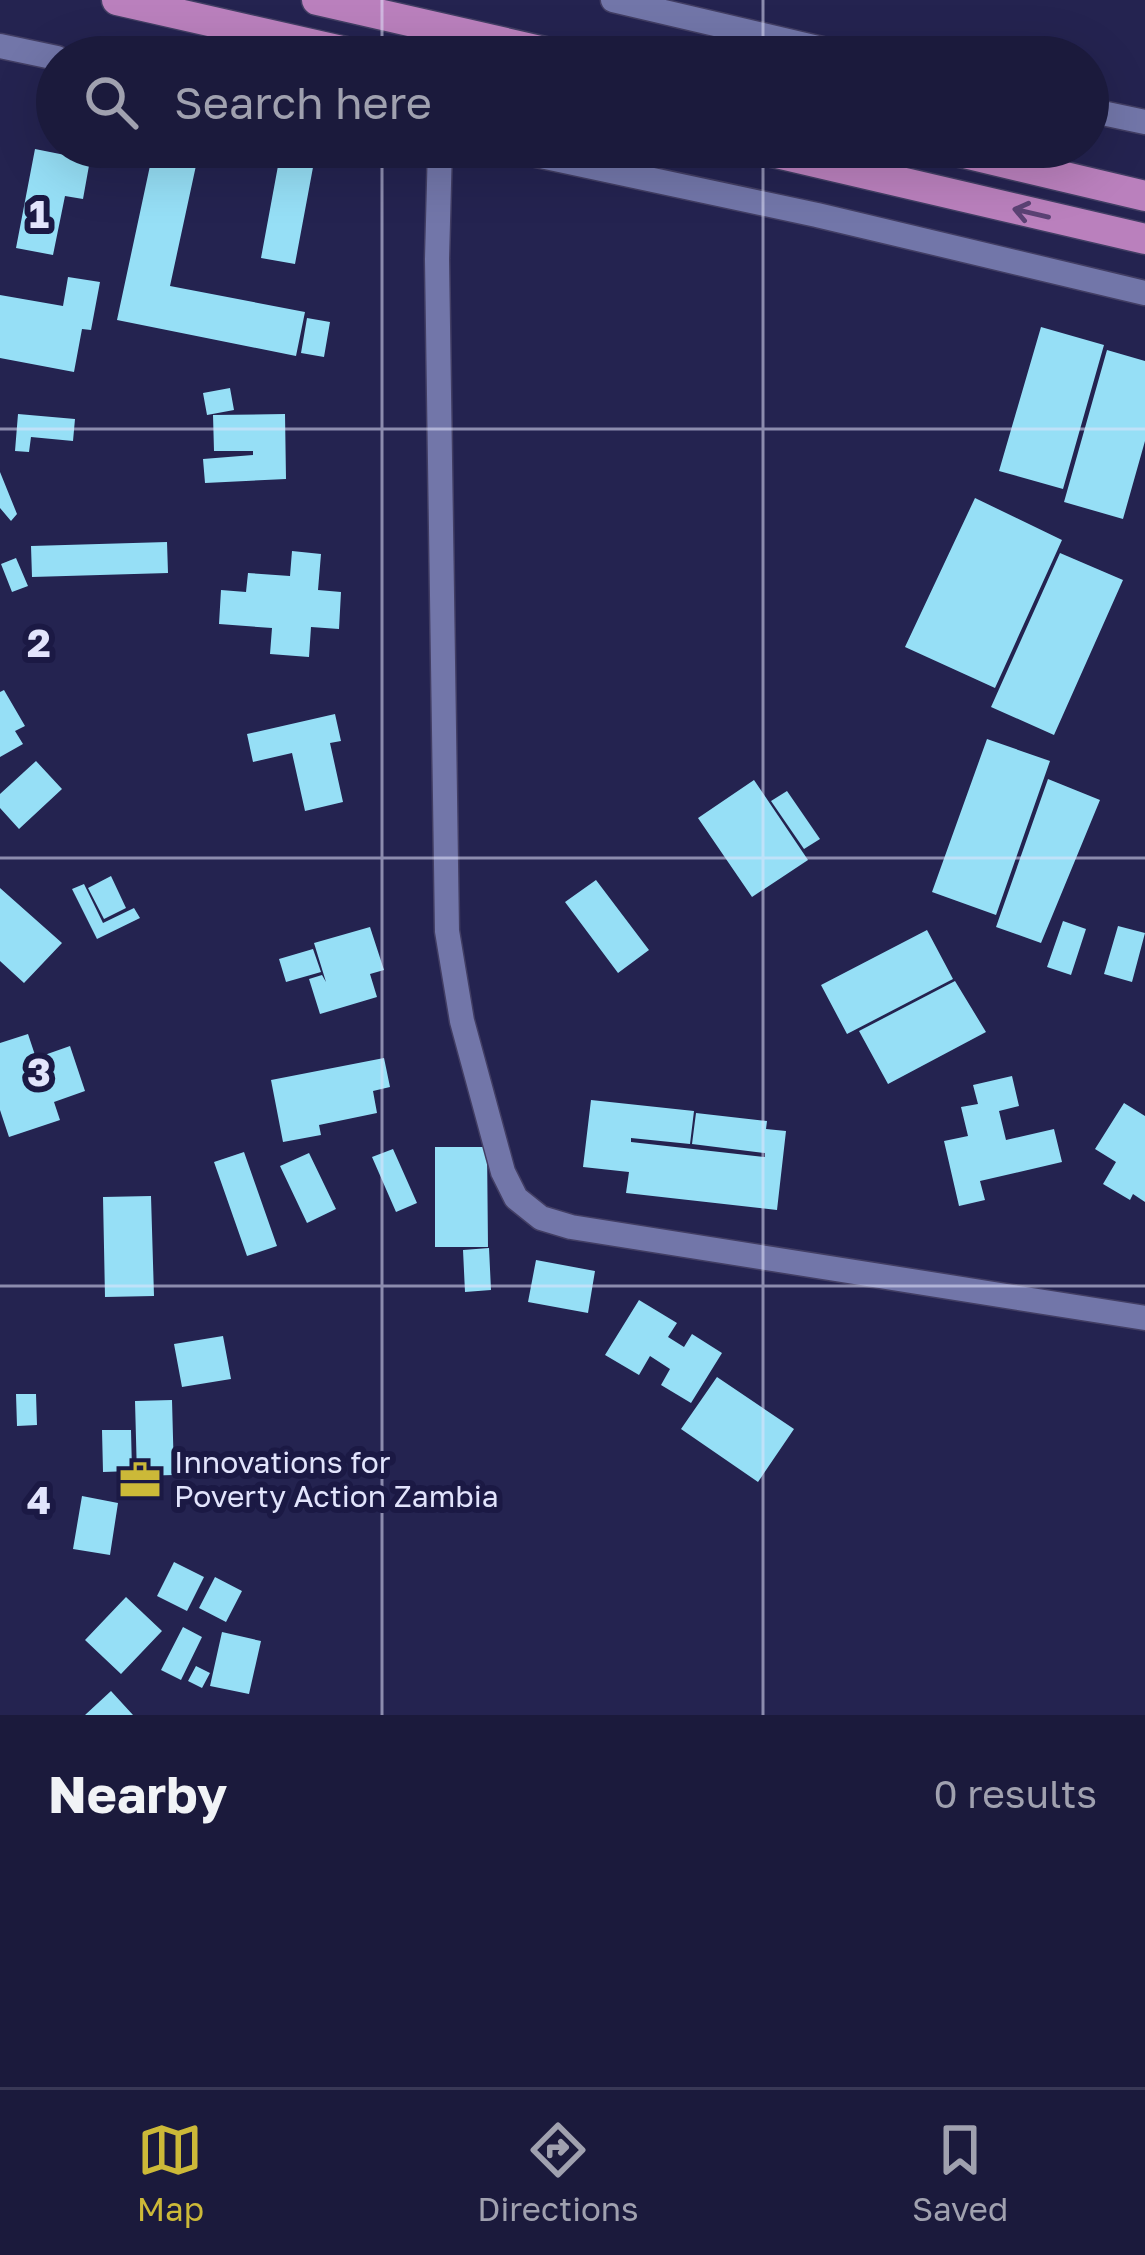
<!DOCTYPE html>
<style>
:root{--surface:#1b1a3c;--page:#282747;--text:#f1f3f6;--muted:#a0a1af;--line:#393856;--accent:#ccb938}
body{margin:0;font-family:"Golos Text",sans-serif;background:var(--page);color:var(--text)}
.list{margin:0;padding:0;list-style:none}
h2{display:flex;justify-content:space-between;align-items:center;height:156px;margin:0;padding:0 48px;font-size:51px}
h2 small{font-size:39px;font-weight:400;color:var(--muted)}
.icon{flex:none;width:66px;height:66px;fill:none;stroke:currentColor;stroke-width:2;stroke-linecap:round;stroke-linejoin:round}
.map{position:relative;flex:none;width:1145px;height:1715px;overflow:hidden}
.search{position:absolute;background:var(--surface);box-shadow:0 12px 48px #0002;left:36px;right:36px;top:36px;height:132px;display:flex;align-items:center;gap:30px;box-sizing:border-box;padding:0 42px;border-radius:66px;color:var(--muted);font-size:45px}
.sheet{height:372px;background:var(--surface)}
nav{display:flex;justify-content:space-around;align-items:center;box-sizing:border-box;height:168px;border-top:3px solid var(--line);background:var(--surface);font-size:33px;color:var(--muted)}
nav a{display:grid;justify-items:center;gap:6px}
nav .on{color:var(--accent)}
.map>svg:first-child{display:block}
</style>
<div class="map">
<svg width="1145" height="1715" viewBox="0 0 1145 1715">
<rect width="100%" height="100%" fill="#242350"/>
<path fill="#96dff6" d="M154,147H200L170,286L305,312L296,356L117,320Z
M35,149L90,160L83,199L65,196L53,255L16,248Z
M280,155L314,162L295,264L261,258Z
M68,277L100,282L91,330L82,329L74,372L0,358V295L63,306Z
M307,318L330,322L324,357L301,353Z
M1041,327L1104,345L1063,489L999,471Z
M1107,350L1145,361V441L1123,519L1064,502Z
M230,388L234,410L207,415L203,393Z
M18,414L75,419L73,441L31,437L29,452L15,451Z
M285,414L286,479L205,483L203,459L253,455V451H214L213,415Z
M0,472L17,514L11,521L0,508Z
M975,498L1062,540L995,688L905,647Z
M167,542L168,573L32,577L31,546Z
M292,551L321,554L318,590L341,592L339,629L311,627L309,657L270,654L272,628L219,624L221,590L246,592L248,573L290,576Z
M1060,553L1123,580L1054,735L991,707Z
M16,558L28,586L12,592L1,564Z
M4,690L25,726L15,731L23,744L0,757V692Z
M335,714L341,741L330,743L343,802L305,811L292,753L253,762L247,734Z
M987,739L1050,761L996,915L932,892Z
M36,761L62,789L19,829L0,808V794Z
M1048,779L1100,800L1041,943L996,927Z
M754,780L808,860L752,897L698,818Z
M787,791L820,839L804,849L771,801Z
M111,876L126,908L104,919L88,888Z
M596,880L649,950L618,973L565,902Z
M84,884L103,923L134,908L140,918L97,939L72,889Z
M0,888L62,943L24,983L0,961Z
M1063,921L1086,929L1071,975L1047,967Z
M1118,926L1145,933L1132,982L1104,974Z
M370,927L384,970L370,974L377,997L320,1014L309,979L322,975L326,982L314,943Z
M927,930L953,979L847,1034L821,985Z
M313,949L321,972L286,982L279,959Z
M955,981L986,1032L888,1084L859,1031Z
M28,1034L36,1058L70,1046L85,1091L54,1102L60,1120L9,1137L0,1110V1043Z
M384,1058L390,1087L373,1091L377,1113L319,1125L321,1135L283,1142L271,1080Z
M1012,1076L1019,1106L999,1111L1006,1140L1054,1129L1062,1162L980,1181L985,1200L959,1206L944,1141L968,1136L961,1107L978,1104L973,1085Z
M591,1100L694,1111L690,1144L631,1138V1142L765,1157V1153L692,1144L696,1113L767,1121L766,1129L786,1131L777,1210L626,1193L629,1172L583,1167Z
M1124,1103L1145,1116V1202L1133,1194L1130,1200L1103,1184L1116,1162L1095,1149Z
M435,1147H487L488,1247H435Z
M393,1149L417,1203L396,1212L372,1157Z
M244,1152L277,1246L247,1256L214,1162Z
M309,1153L336,1209L307,1223L280,1166Z
M151,1196L154,1296L105,1297L103,1197Z
M489,1248L491,1290L465,1292L463,1250Z
M536,1260L595,1271L588,1313L528,1302Z
M639,1300L677,1323L668,1337L684,1347L692,1334L722,1353L691,1403L661,1385L670,1369L650,1356L639,1375L605,1355Z
M223,1336L231,1379L182,1387L174,1344Z
M717,1377L794,1429L758,1482L681,1429Z
M16,1394H36L37,1425L17,1426Z
M172,1400L174,1475L137,1476L135,1401Z
M102,1430H131L132,1471L103,1472Z
M82,1496L118,1503L110,1555L73,1549Z
M174,1562L204,1577L187,1611L157,1596Z
M215,1577L242,1591L226,1622L199,1608Z
M126,1597L162,1631L121,1674L85,1640Z
M183,1627L202,1637L181,1680L161,1670Z
M222,1632L261,1641L249,1694L210,1686Z
M196,1666L210,1673L202,1688L188,1681Z
M111,1691L133,1715H85Z"/>
<g fill="none" stroke-linecap="round" stroke-linejoin="round">
<g stroke="#423e64" stroke-width="27">
<path id="street" d="M613,0L856,57
M0,46L57,58
M1088,110L1145,122
M440,147L437,259L447,931L462,1021L503,1172L516,1198L541,1218L571,1227L1145,1318
M499,147L817,215L1145,293"/>
</g>
<g stroke="#423e64" stroke-width="33">
<path id="primary" d="M117,0L368,57
M317,0L567,57
M751,147L1145,239
M939,147L1145,196"/>
</g>
<use href="#street" stroke="#7276a9" stroke-width="24"/>
<use href="#primary" stroke="#ba80bd" stroke-width="30"/>
</g>
<defs><path id="oneway-shaft" d="M-6 0H5M1.5-3L5.5 0L1.5 3" fill="none" stroke-width="1.6" stroke-linecap="round" stroke-linejoin="round" transform="scale(3)"/></defs>
<use stroke="#5b4274" href="#oneway-shaft" transform="translate(1031 213) rotate(-167)"/>
<path fill="none" stroke="#e2e4fc" stroke-width="3" stroke-opacity="0.55" d="M382,0V57M763,0V57M382,147V1715M763,147V1715M0,429H1145M0,858H1145M0,1286H1145"/>
<defs>
<g id="office-bare" transform="scale(3.24)"><path d="M-6-3h4V-5.5h4V-3h4V5H-6ZM-1-4.5V-3h2v-1.5ZM-6 0V1H6V0Z" fill="#ccb938" stroke="#1b1944" stroke-width="2.5" paint-order="stroke"/></g>
</defs>
<g fill-rule="evenodd">
<use href="#office-bare" x="140" y="1480"/>
</g>
<g text-anchor="middle" stroke-width="12" stroke-linejoin="round" paint-order="stroke">
<g font-size="30" fill="#e2e4fc" stroke="#1b1944" text-anchor="start">
<text x="174" y="1473">Innovations for<tspan x="174" dy="34">Poverty Action Zambia</tspan></text>
</g>
</g>
<g font-size="39" text-anchor="middle" font-weight="bold" fill="#e2e4fc" stroke="#1b1944" stroke-width="12" stroke-linejoin="round" paint-order="stroke">
<text x="39" y="228">1</text>
<text x="39" y="657">2</text>
<text x="39" y="1086">3</text>
<text x="39" y="1514">4</text>
</g>
</svg>
<div class="search"><svg class="icon" aria-label="search" viewBox="0 0 24 24"><circle cx="10" cy="10" r="6"/><path d="M15 15l6 6"/></svg>Search here</div>
</div>
<section class="sheet">
<h2>Nearby<small>0 results</small></h2>
<ul class="list">
</ul>
</section>
<nav>
<a class="on"><svg class="icon" aria-label="map" viewBox="0 0 24 24"><path d="M3 6l6-2 6 2 6-2v14l-6 2-6-2-6 2zM9 4v14M15 6v14"/></svg>Map</a>
<a><svg class="icon" aria-label="directions" viewBox="0 0 24 24"><path d="M12 3l9 9-9 9-9-9zM9 14v-3h6M13 9l2 2-2 2"/></svg>Directions</a>
<a><svg class="icon" aria-label="saved" viewBox="0 0 24 24"><path d="M7 4h10v16l-5-4-5 4z"/></svg>Saved</a>
</nav>
